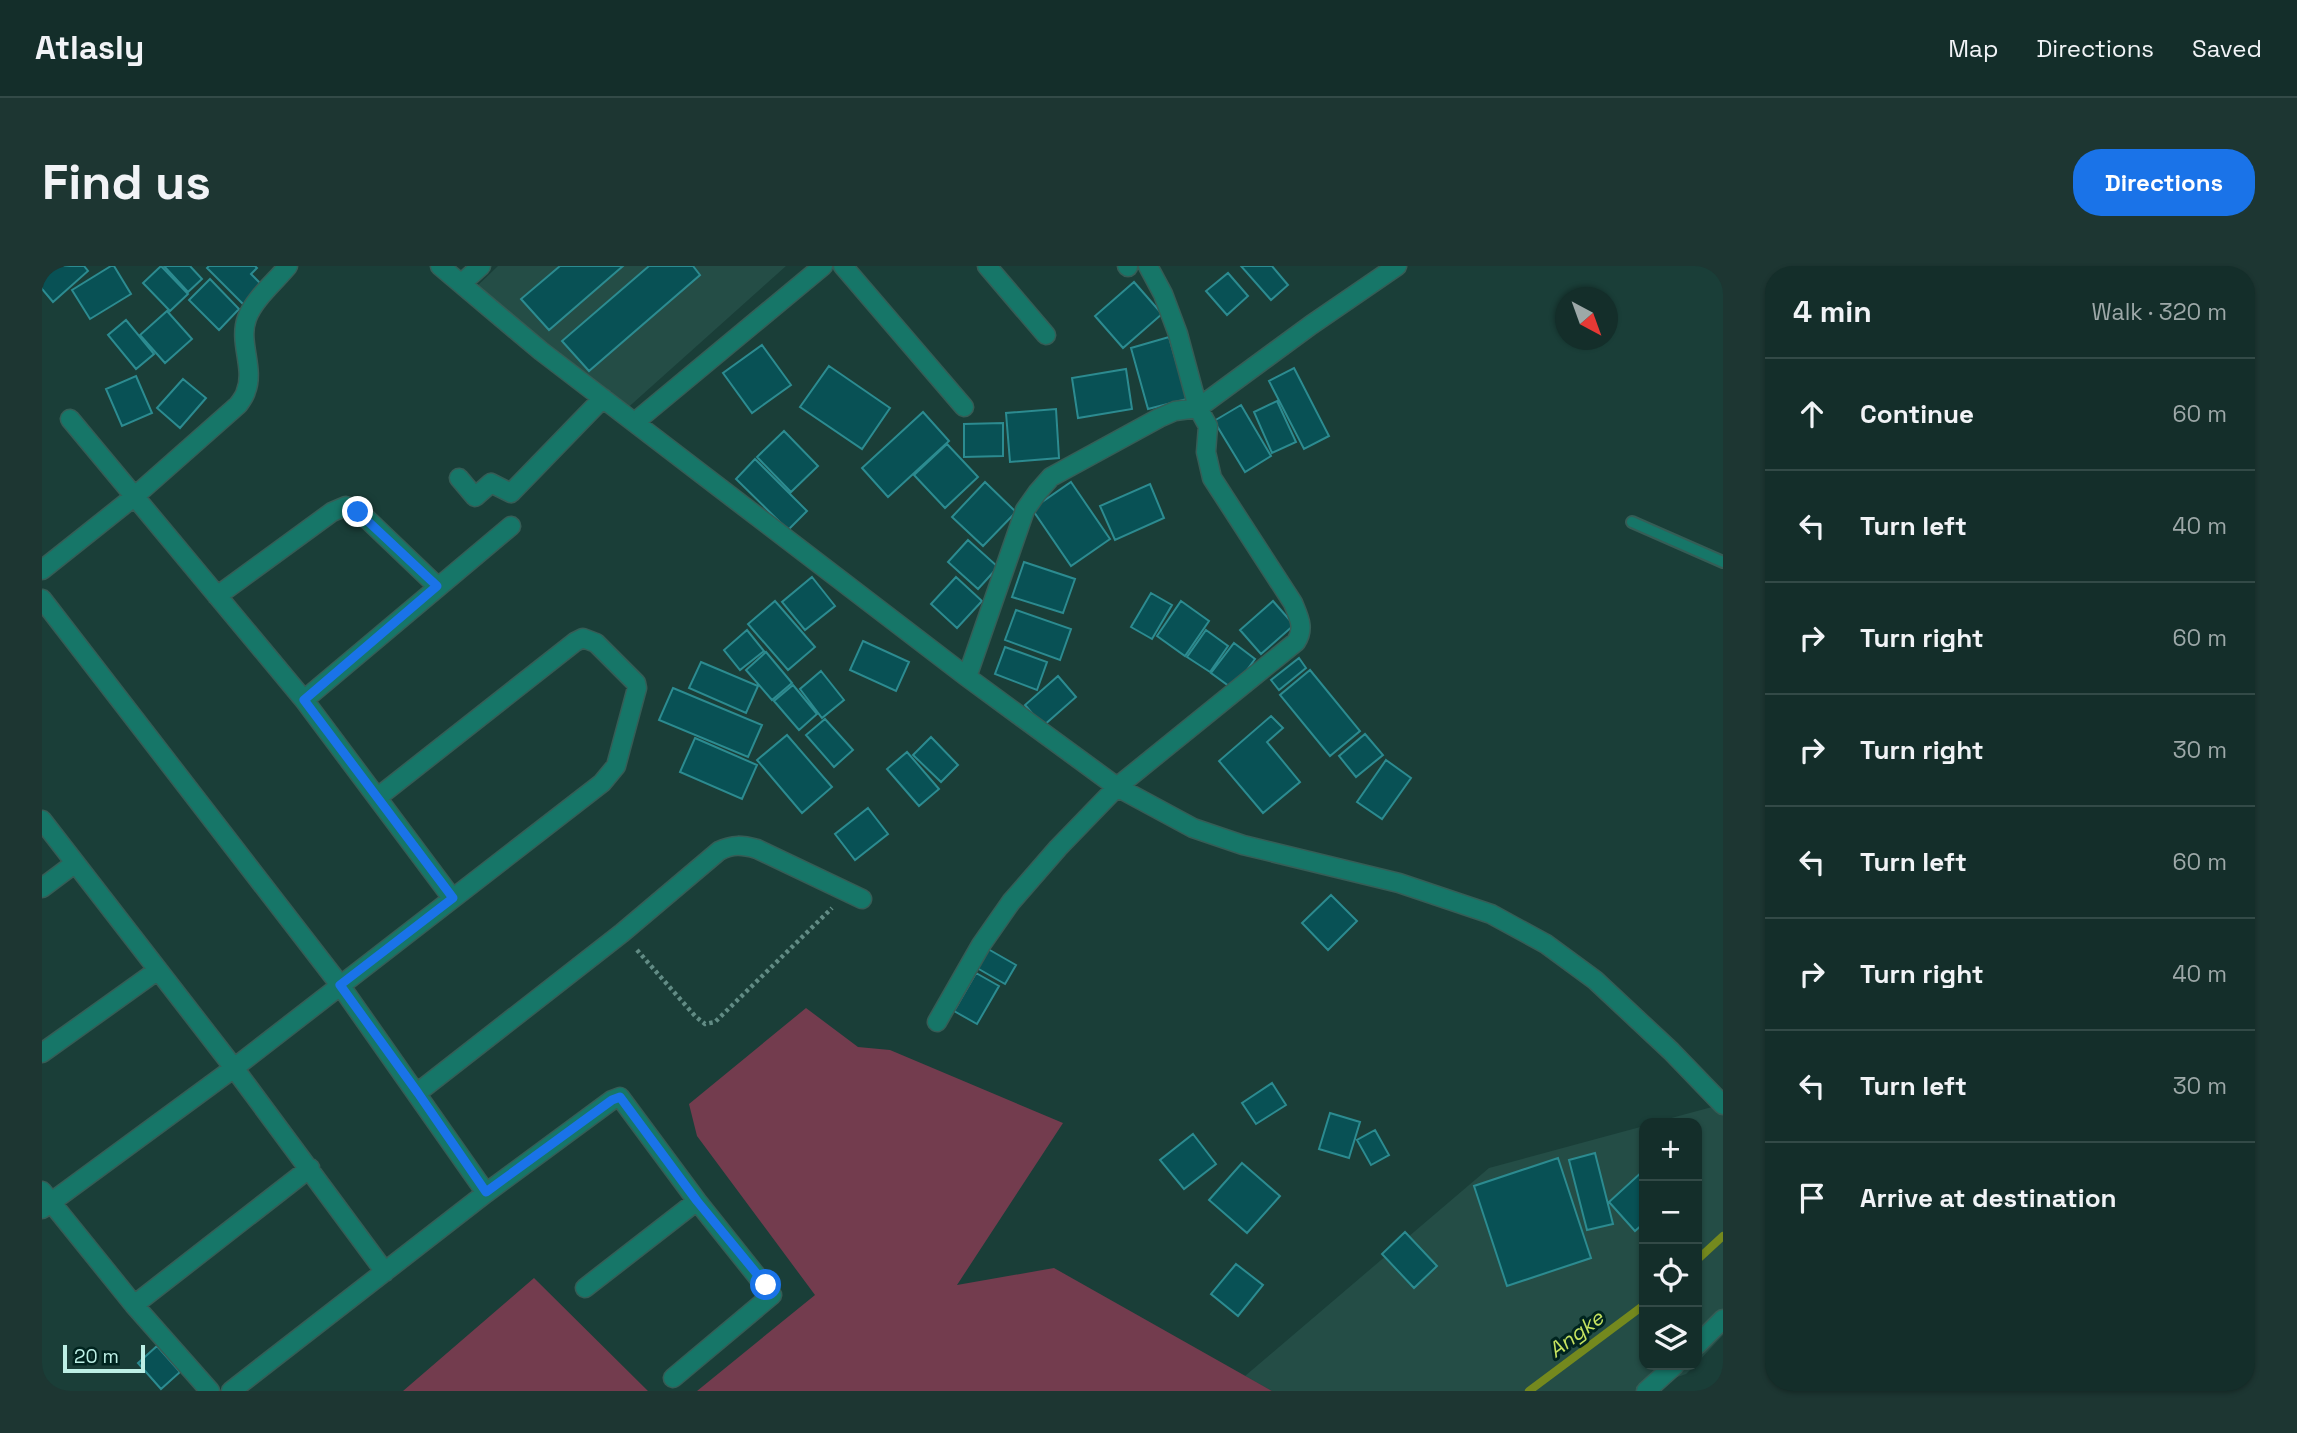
<!DOCTYPE html>
<meta charset="utf-8">
<style>
:root{--surface:#142e2a;--page:#1d3632;--text:#f1f3f6;--muted:#9da8a8;--line:#334a47;--accent:#1a73e8}
body{margin:0;font-family:"Space Grotesk",sans-serif;background:var(--page);color:var(--text)}
.controls{position:absolute;right:21px;bottom:21px;display:grid;overflow:hidden;border-radius:14px;box-shadow:0 2px 5px #0004}
.controls button{width:63px;height:63px;display:grid;place-items:center;padding:0;border:0;border-bottom:2px solid var(--line);background:var(--surface);color:var(--text);font:35px sans-serif}
.compass{position:absolute;left:1513px;top:21px;width:63px;height:63px;border-radius:50%;background:var(--surface);box-shadow:0 2px 5px #0004;rotate:139deg}
.scale{position:absolute;left:21px;bottom:18px;width:82px;box-sizing:border-box;padding-left:7px;border:4px solid #bdefe5;border-top:0;font-size:19px;line-height:24px;white-space:nowrap;color:#bdefe5;-webkit-text-stroke:5px #00241f;paint-order:stroke}
.stop{position:absolute;width:21px;height:21px;margin:-16px;border:5px solid #1a73e8;border-radius:50%;background:#fff}
.stop.end{background:#1a73e8;border-color:#fff;box-shadow:0 2px 7px #0008}
.list{margin:0;padding:0;list-style:none}
h2{display:flex;justify-content:space-between;align-items:center;height:91px;margin:0;padding:0 28px;font-size:30px}
h2 small{font-size:23px;font-weight:400;color:var(--muted)}
.list li{display:grid;grid-template-columns:46px 1fr auto;gap:21px;align-items:center;box-sizing:border-box;height:112px;padding:0 28px;border-top:2px solid var(--line)}
.list b{display:block;font-size:26px;white-space:nowrap}
.list em{font-size:23px;font-style:normal;color:var(--muted)}
.icon{flex:none;width:38px;height:38px;fill:none;stroke:currentColor;stroke-width:2;stroke-linecap:round;stroke-linejoin:round}
.map{position:relative;flex:none;width:1681px;height:1125px;overflow:hidden;border-radius:28px}
header{display:flex;align-items:center;gap:42px;box-sizing:border-box;height:98px;padding:0 35px;background:var(--surface);border-bottom:2px solid var(--line)}
header strong{font-size:33px}
nav{display:flex;gap:38px;margin-inline-start:auto;font-size:24px}
.intro{display:flex;align-items:center;justify-content:space-between;box-sizing:border-box;height:168px;padding:0 42px}
h1{margin:0;font-size:49px}
.button{padding:18px 32px;border-radius:28px;background:var(--accent);color:#fff;font-size:24px;font-weight:700}
main{display:flex;gap:42px;padding:0 42px}
aside{flex:1;background:var(--surface);border-radius:28px;box-shadow:0 2px 5px #0004}
.map>svg:first-child{display:block}
</style>
<header>
<strong>Atlasly</strong>
<nav><a>Map</a><a>Directions</a><a>Saved</a></nav>
</header>
<div class="intro"><h1>Find us</h1><a class="button">Directions</a></div>
<main>
<div class="map">
<svg width="1681" height="1125" viewBox="0 0 1681 1125">
<rect width="100%" height="100%" fill="#1a3e38"/>
<path fill="#244d46" d="M456,0H744L581,146L433,22Z
M1681,838V1069L1655,1097V857H1611Z
M1602,860V1099H1653L1644,1108L1595,1125H1230L1203,1110L1447,902Z"/>
<path fill="#733c4e" d="M764,742L816,781L848,784L1021,857L915,1019L1012,1002L1230,1125H655L773,1029L655,870L647,838Z
M492,1012L606,1125H361Z"/>
<g fill="none" stroke-linecap="round" stroke-linejoin="round">
<path stroke="#74891e" stroke-width="8" d="M1655,994L1681,970
M1487,1125L1602,1039"/>
</g>
<path fill="#085155" stroke="#2c8b90" stroke-width="2" d="M0,0H42L46,5L11,36L0,23Z
M69,0H72L89,28L48,53L30,24Z
M119,0L146,28L128,45L101,17Z
M122,0H148L160,13L146,26Z
M167,0H213L215,2L209,8L221,20L202,39L165,2Z
M518,0H581L507,64L479,33Z
M607,0H651L658,9L547,105L520,75Z
M1199,0H1230L1246,19L1229,34Z
M1186,7L1206,30L1185,49L1164,25Z
M168,13L197,43L177,64L147,34Z
M1092,16L1120,48L1081,82L1053,50Z
M125,45L150,73L123,97L98,69Z
M84,54L112,88L94,103L66,69Z
M1127,71L1145,133L1106,143L1089,82Z
M720,79L749,119L710,147L681,107Z
M787,100L848,142L820,183L758,141Z
M1252,102L1287,170L1262,183L1227,115Z
M1084,103L1090,143L1036,152L1030,112Z
M94,110L110,147L80,160L64,123Z
M141,113L164,132L138,162L115,142Z
M1235,135L1254,176L1230,187L1212,146Z
M1199,139L1229,190L1203,206L1172,155Z
M1014,143L1017,192L968,196L964,147Z
M881,146L907,175L846,231L820,202Z
M961,157V190L922,191V158Z
M742,165L776,200L749,226L715,191Z
M905,178L936,211L903,242L872,209Z
M713,193L765,245L746,264L694,213Z
M943,216L974,246L941,280L910,251Z
M1029,216L1068,273L1029,300L990,243Z
M1108,218L1122,252L1073,274L1058,240Z
M926,274L956,301L936,323L906,296Z
M982,296L1033,313L1021,347L970,331Z
M770,311L793,340L763,364L740,336Z
M914,311L940,335L915,362L889,338Z
M1109,327L1130,339L1110,373L1089,361Z
M733,335L773,381L746,404L706,358Z
M1139,335L1167,355L1143,390L1115,370Z
M1231,335L1252,359L1219,388L1198,364Z
M974,344L1029,363L1018,394L963,374Z
M705,364L722,385L698,404L682,384Z
M1164,364L1186,380L1168,406L1145,391Z
M821,375L867,396L854,425L808,404Z
M1192,377L1213,393L1191,423L1169,407Z
M963,381L1005,396L995,424L953,408Z
M724,386L750,417L730,434L704,404Z
M1257,392L1264,402L1237,424L1229,414Z
M659,396L716,420L704,447L647,422Z
M1268,404L1318,465L1288,490L1238,429Z
M779,405L802,434L780,452L758,423Z
M1016,410L1034,431L1001,460L983,439Z
M751,419L775,448L757,464L732,435Z
M631,422L720,459L706,491L617,454Z
M1229,450L1241,462L1225,476L1258,516L1221,547L1177,495Z
M783,453L811,484L792,501L764,469Z
M1323,468L1341,489L1314,511L1297,490Z
M745,469L790,521L760,547L715,494Z
M889,471L916,499L899,516L871,489Z
M653,472L715,499L700,533L638,506Z
M865,486L897,523L877,540L845,503Z
M1344,494L1369,512L1340,553L1315,536Z
M826,542L846,568L813,594L793,568Z
M1289,629L1315,655L1286,684L1260,657Z
M946,683L974,699L963,718L935,702Z
M934,707L957,720L935,758L912,745Z
M1230,817L1244,839L1214,858L1200,837Z
M1288,847L1318,856L1307,892L1277,883Z
M1333,864L1347,889L1329,899L1315,874Z
M1151,868L1174,898L1142,923L1118,894Z
M1553,887L1571,958L1545,964L1527,894Z
M1516,892L1549,992L1465,1020L1432,920Z
M1200,897L1238,930L1205,967L1167,934Z
M1602,904V957L1593,965L1567,936Z
M1363,966L1395,1000L1372,1022L1340,988Z
M1194,998L1221,1019L1196,1050L1169,1028Z
M115,1080L138,1106L119,1123L96,1097Z"/>
<g fill="none" stroke-linecap="round" stroke-linejoin="round">
<g stroke="#355d56" stroke-width="14">
<path id="service" d="M1590,256L1681,296"/>
</g>
<g stroke="#355d56" stroke-width="21">
<path id="minor" d="M398,0L499,85L925,411L1075,521L1151,562L1201,579L1357,617L1449,648L1504,678L1553,714L1629,785L1681,839
M801,0L922,141
M945,0L1004,69
M1085,0L1086,1
M420,17L439,0
M28,153L262,434L410,632
M593,156L781,0
M417,212L433,231L449,217L469,227L561,132
M0,304L93,230L196,139C199,135 203,130 204,125C213,102 196,76 205,52C212,33 233,16 246,0
M175,330L290,246L304,240L325,253L395,320
M0,333L298,719L444,927
M925,411L983,244L995,227L1009,211L1117,152L1133,145L1156,142L1269,59L1355,0
M262,434L469,260
M0,554L192,802L343,1006
M0,622L32,598
M895,756L939,679L969,636L1016,582L1075,521L1254,376C1263,362 1257,352 1251,337L1170,212L1164,186L1166,160L1156,142L1136,68L1121,28L1106,0
M0,787L116,704
M375,827L580,667L677,585C691,578 700,579 715,583L820,633
M0,925L92,1039L168,1125
M0,943L192,802L560,517L574,500L595,422L594,417L554,377L541,372L533,376L336,531
M543,1022L655,935
M92,1039L268,902
M1655,1079L1681,1053
M189,1125L444,927L570,834L578,831L655,935L730,1029L631,1112
M1604,1125L1633,1099"/>
</g>
<path stroke="#628c85" stroke-width="4.5" stroke-dasharray="3.5 3.5" stroke-linecap="butt" d="M595,684L653,750L663,758L673,756L790,642"/>
<use href="#service" stroke="#167668" stroke-width="10"/>
<use href="#minor" stroke="#167668" stroke-width="18"/>
</g>
<g fill="none" stroke-linecap="round" stroke-linejoin="round">
<path stroke="#1a73e8" stroke-width="9" d="M316,246L395,320L262,434L411,632L298,719L376,827L444,926L570,834L578,831L655,935L724,1019"/>
</g>
<g text-anchor="middle" stroke-width="6" stroke-linejoin="round" paint-order="stroke">
<g font-size="21" font-style="italic" fill="#c5e360" stroke="#00241f">
<text transform="translate(1534 1068) rotate(-37)" y="7">Angke</text>
</g>
</g>
</svg>
<div class="controls">
<button>+</button>
<button>−</button>
<button><svg class="icon" aria-label="locate" viewBox="0 0 24 24"><circle cx="12" cy="12" r="6"/><path d="M12 2v4M12 18v4M2 12h4M18 12h4"/></svg></button>
<button><svg class="icon" aria-label="layers" viewBox="0 0 24 24"><path d="M12 4l9 5-9 5-9-5zM3 14l9 5 9-5"/></svg></button>
</div>
<svg class="compass" viewBox="-18 -18 36 36"><path d="M0-13l5 13h-10z" fill="#e53935"/><path d="M0 13l5-13h-10z" fill="#9da8a8"/></svg>
<div class="scale">20 m</div>
<div class="stop" style="left:724px;top:1019px"></div>
<div class="stop end" style="left:316px;top:246px"></div>
</div>
<aside>
<h2>4 min<small>Walk · 320 m</small></h2>
<ul class="list">
<li><svg class="icon" aria-label="ahead" viewBox="0 0 24 24"><path d="M12 20V5M6 11l6-6 6 6"/></svg><div><b>Continue</b></div><em>60 m</em></li>
<li><svg class="icon" aria-label="left" viewBox="0 0 24 24"><path d="M17 20v-9H6M10 6l-5 5 5 5"/></svg><div><b>Turn left</b></div><em>40 m</em></li>
<li><svg class="icon" aria-label="right" viewBox="0 0 24 24"><path d="M7 20v-9h11M14 6l5 5-5 5"/></svg><div><b>Turn right</b></div><em>60 m</em></li>
<li><svg class="icon" aria-label="right" viewBox="0 0 24 24"><path d="M7 20v-9h11M14 6l5 5-5 5"/></svg><div><b>Turn right</b></div><em>30 m</em></li>
<li><svg class="icon" aria-label="left" viewBox="0 0 24 24"><path d="M17 20v-9H6M10 6l-5 5 5 5"/></svg><div><b>Turn left</b></div><em>60 m</em></li>
<li><svg class="icon" aria-label="right" viewBox="0 0 24 24"><path d="M7 20v-9h11M14 6l5 5-5 5"/></svg><div><b>Turn right</b></div><em>40 m</em></li>
<li><svg class="icon" aria-label="left" viewBox="0 0 24 24"><path d="M17 20v-9H6M10 6l-5 5 5 5"/></svg><div><b>Turn left</b></div><em>30 m</em></li>
<li><svg class="icon" aria-label="arrive" viewBox="0 0 24 24"><path d="M6 21V4h12l-3 4 3 4H6"/></svg><div><b>Arrive at destination</b></div></li>
</ul>
</aside>
</main>
